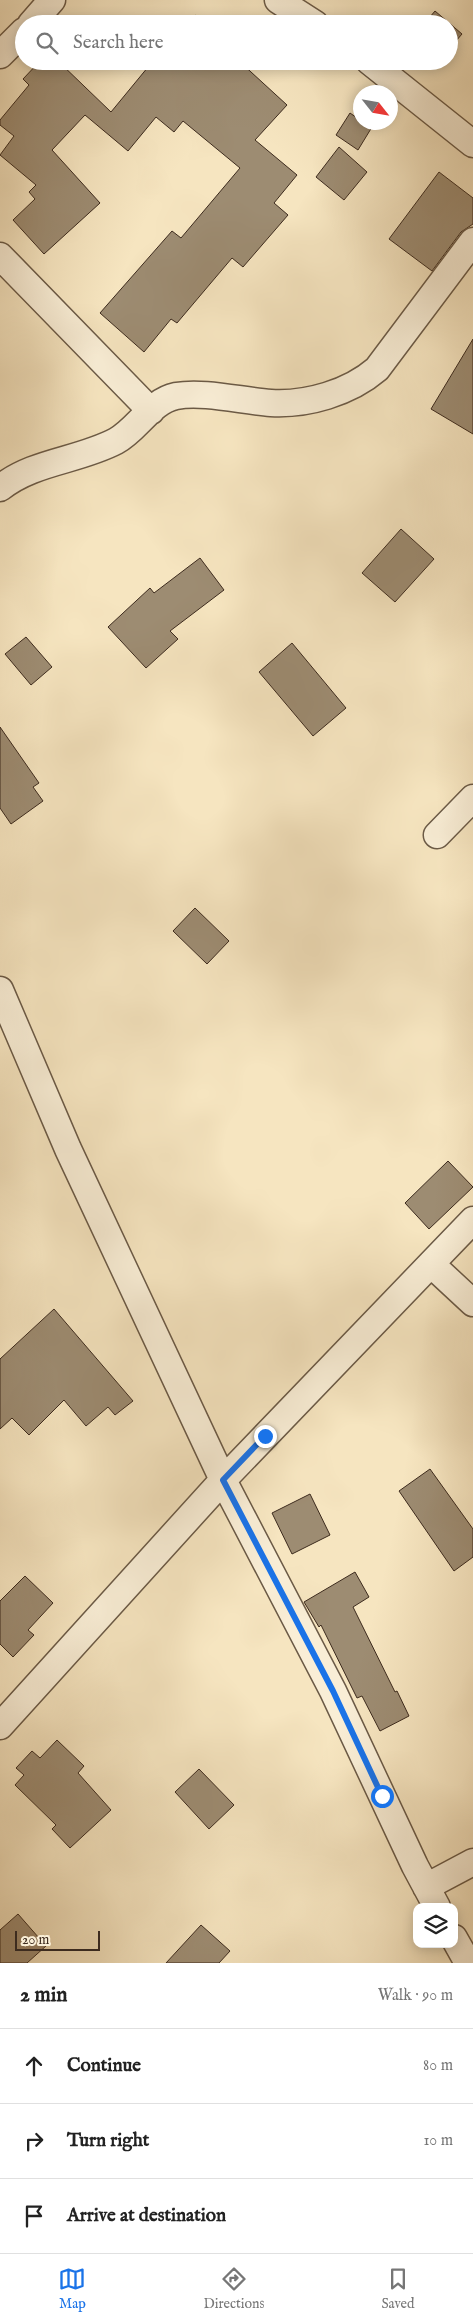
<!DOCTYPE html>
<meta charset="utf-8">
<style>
:root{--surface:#fff;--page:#f6f6f6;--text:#222;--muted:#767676;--line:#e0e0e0;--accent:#1a73e8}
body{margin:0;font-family:"IM FELL English",serif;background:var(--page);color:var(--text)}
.controls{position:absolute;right:15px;bottom:15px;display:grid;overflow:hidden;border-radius:10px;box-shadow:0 2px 12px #0003}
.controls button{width:45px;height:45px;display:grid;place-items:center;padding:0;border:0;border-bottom:1px solid var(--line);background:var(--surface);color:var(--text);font:25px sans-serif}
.compass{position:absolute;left:353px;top:85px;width:45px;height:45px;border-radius:50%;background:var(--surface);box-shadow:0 2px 12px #0003;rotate:121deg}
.scale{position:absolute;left:15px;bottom:12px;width:85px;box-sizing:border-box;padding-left:5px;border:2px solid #3d2b1e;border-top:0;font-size:14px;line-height:18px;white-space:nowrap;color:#3d2b1e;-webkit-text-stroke:4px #f9eed6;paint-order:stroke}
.stop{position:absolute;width:15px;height:15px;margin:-11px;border:4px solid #1a73e8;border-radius:50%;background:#fff}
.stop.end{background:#1a73e8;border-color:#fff;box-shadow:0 1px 5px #0008}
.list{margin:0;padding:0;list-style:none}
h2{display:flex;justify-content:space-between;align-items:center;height:65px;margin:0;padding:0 20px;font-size:21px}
h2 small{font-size:16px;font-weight:400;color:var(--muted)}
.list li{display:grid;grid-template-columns:32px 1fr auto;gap:15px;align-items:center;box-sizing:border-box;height:75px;padding:0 20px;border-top:1px solid var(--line)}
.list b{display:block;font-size:19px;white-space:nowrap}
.list em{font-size:16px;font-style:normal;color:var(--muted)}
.icon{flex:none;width:28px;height:28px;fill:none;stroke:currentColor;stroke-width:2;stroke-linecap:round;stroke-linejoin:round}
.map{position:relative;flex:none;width:473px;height:1963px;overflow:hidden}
.search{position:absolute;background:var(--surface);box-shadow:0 2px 12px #0003;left:15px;right:15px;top:15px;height:55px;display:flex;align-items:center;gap:12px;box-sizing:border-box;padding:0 18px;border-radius:28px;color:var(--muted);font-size:19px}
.sheet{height:290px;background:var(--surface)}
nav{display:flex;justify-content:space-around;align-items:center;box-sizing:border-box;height:70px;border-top:1px solid var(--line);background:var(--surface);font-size:14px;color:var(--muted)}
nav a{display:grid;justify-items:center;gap:2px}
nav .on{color:var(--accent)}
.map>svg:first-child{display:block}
</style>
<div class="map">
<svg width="473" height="1963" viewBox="0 0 473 1963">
<rect width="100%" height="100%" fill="#f6e5c0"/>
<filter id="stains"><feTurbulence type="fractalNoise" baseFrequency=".004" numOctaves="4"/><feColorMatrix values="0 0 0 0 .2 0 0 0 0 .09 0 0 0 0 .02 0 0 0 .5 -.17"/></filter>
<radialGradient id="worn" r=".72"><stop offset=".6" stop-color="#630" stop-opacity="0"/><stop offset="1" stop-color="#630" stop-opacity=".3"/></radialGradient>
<path fill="#9d8c72" stroke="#3d2b1e" d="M435,11L462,34L449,49V24H424Z
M195,15L206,24H188Z
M40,61H58L111,112L153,61H239L287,105L255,140L297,175L274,203L288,215L243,267L232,258L177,323L171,319L144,352L100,313L172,231L181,238L240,168L183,121L174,132L156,117L128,151L85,115L52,150L100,203L44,254L13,220L35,199L29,192L36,185L0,155L14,136L0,125V120L29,85L23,79Z
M350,113L360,120V122H365L372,127L358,150L336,135Z
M339,147L367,172L344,200L316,177Z
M439,172L473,198V224L461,232L432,271L389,239Z
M473,339V434L431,409Z
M401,529L434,559L395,602L362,573Z
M200,558L224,590L170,631L178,639L146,668L108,627L150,588L154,593Z
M26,637L52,667L31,685L5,654Z
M292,643L346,708L313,736L259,672Z
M0,727L39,783L33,787L43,801L11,824L0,808Z
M195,908L229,941L207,964L173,931Z
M448,1161L473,1187L429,1229L405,1203Z
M54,1309L133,1401L115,1415L108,1407L86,1426L64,1400L29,1435L12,1418L0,1429V1359Z
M430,1469L473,1529V1557L454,1571L399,1491Z
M310,1494L330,1535L292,1554L272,1513Z
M355,1572L369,1597L353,1607L395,1692L397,1691L409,1716L380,1731L362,1696L357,1698L321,1625L319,1627L304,1602Z
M25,1576L53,1603L28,1630L34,1635L13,1657L0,1644V1601Z
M57,1740L84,1766L78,1773L111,1810L70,1848L52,1829L56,1825L15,1785L24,1775L16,1768L32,1751L40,1758Z
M199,1769L234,1805L209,1829L175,1792Z
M18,1914L46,1946L27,1963H0V1930Z
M201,1925L230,1951L219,1963H166Z"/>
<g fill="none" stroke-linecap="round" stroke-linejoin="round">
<g stroke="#6b5a46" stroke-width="29">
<path id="street" d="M278,0L315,24
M31,24L52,0
M0,55L24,31
M369,61L473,144
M0,256L151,411
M0,488C34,461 78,461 116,441C137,430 151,401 176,396C204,391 242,401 271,403C307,405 349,393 377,369L473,241
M437,835L473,798
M0,990L68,1149L223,1480L333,1691L415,1866L437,1907
M431,1264L473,1303
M0,1726L223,1480L473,1220
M426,1887L473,1862
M454,1938L468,1963"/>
</g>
<use href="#street" stroke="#f9eed6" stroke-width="26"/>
</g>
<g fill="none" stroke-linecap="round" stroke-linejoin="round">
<path stroke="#1a73e8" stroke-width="6" d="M265,1436L223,1480L333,1691L382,1796"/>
</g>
<rect width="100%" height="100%" filter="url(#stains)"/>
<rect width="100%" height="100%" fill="url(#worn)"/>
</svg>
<div class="controls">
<button><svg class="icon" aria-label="layers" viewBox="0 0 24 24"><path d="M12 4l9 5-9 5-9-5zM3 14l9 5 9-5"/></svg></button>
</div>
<svg class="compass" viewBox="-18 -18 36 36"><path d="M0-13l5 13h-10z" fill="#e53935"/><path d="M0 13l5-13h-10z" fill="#767676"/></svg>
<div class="scale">20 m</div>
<div class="stop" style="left:382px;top:1796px"></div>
<div class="stop end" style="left:265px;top:1436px"></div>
<div class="search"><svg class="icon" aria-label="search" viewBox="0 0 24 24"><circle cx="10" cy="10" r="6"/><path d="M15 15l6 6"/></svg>Search here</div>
</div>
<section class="sheet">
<h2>2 min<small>Walk · 90 m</small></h2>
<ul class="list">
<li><svg class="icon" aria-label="ahead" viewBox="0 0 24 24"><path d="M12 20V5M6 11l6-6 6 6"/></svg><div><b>Continue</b></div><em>80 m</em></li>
<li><svg class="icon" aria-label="right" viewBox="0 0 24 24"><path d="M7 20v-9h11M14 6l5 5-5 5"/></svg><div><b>Turn right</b></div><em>10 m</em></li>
<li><svg class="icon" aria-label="arrive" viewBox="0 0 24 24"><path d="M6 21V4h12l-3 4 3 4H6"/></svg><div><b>Arrive at destination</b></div></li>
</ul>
</section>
<nav>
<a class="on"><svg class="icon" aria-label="map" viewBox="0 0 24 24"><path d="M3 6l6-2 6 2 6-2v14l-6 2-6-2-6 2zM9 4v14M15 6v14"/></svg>Map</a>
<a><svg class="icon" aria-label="directions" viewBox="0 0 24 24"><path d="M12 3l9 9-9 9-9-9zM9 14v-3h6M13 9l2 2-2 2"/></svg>Directions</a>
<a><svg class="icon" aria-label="saved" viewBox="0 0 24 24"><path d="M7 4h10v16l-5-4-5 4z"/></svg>Saved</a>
</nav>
